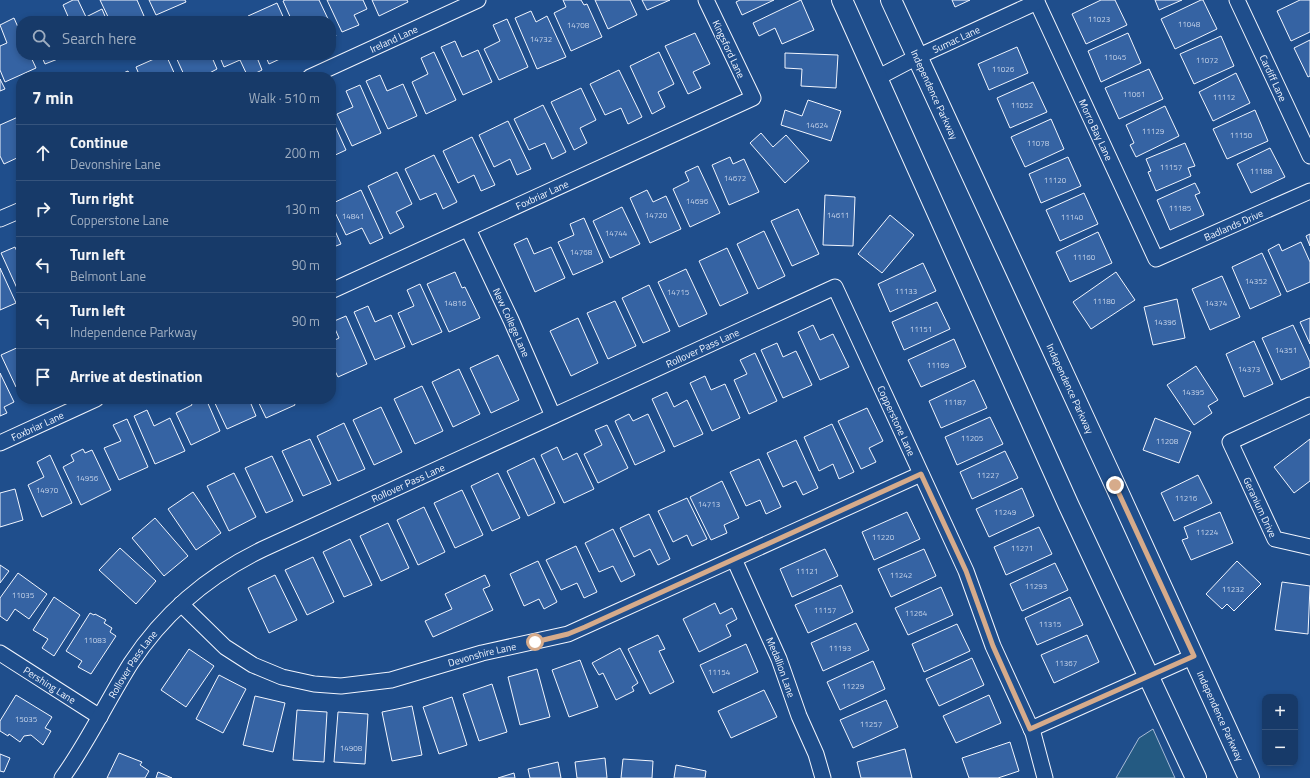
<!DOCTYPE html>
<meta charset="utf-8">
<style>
:root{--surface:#173a69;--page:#244571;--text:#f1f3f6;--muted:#9eadc0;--line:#36547d}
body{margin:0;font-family:"Titillium Web",sans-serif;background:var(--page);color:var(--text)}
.controls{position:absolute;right:12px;bottom:12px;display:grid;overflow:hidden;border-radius:8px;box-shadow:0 2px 6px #0003}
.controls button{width:36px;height:36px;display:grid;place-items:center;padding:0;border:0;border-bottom:1px solid var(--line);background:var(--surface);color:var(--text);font:20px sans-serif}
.stop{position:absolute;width:12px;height:12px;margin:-9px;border:3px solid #d6ab8b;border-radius:50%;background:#fff}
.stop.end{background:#d6ab8b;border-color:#fff;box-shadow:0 1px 4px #0008}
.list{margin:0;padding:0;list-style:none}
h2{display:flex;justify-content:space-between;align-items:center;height:52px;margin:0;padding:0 16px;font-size:17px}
h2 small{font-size:13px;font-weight:400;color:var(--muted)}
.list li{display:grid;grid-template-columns:26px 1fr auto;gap:12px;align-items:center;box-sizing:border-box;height:56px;padding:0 16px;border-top:1px solid var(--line)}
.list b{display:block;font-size:15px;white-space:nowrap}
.list p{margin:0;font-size:13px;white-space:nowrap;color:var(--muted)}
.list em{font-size:13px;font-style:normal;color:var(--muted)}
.icon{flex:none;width:22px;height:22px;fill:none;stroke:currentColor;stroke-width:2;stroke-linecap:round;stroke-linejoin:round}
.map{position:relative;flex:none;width:1310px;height:778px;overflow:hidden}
.search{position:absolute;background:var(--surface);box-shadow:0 2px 6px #0003;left:16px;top:16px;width:320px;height:44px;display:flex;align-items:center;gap:10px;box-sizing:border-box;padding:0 14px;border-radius:16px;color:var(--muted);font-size:15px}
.panel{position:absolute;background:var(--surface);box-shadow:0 2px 6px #0003;left:16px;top:72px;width:320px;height:332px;border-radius:16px}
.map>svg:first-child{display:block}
</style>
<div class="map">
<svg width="1310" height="778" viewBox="0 0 1310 778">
<rect width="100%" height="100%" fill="#1f4e8c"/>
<path fill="#245a82" stroke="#a8bbd7" d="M1153,729L1175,778H1116L1139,738Z"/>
<path fill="#3563a3" stroke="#f2f6ff" d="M73,0H78L86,17L102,9L107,21H70L63,5Z
M100,0H137L144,16L133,21H110Z
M149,0H185L186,2L156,15Z
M285,0H319L329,21H292L283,1Z
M327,0H363L367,9L354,15L359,25L342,32Z
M372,0H407L408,2L379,16Z
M563,0H581L584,5L587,4L602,37L571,51L554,13L566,7Z
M595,0H630L637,15L608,29Z
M642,0H670L647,10Z
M740,0H774L742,15L736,2Z
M801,0L814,30L782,44L775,28L759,36L753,23Z
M952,0H970L955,7Z
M1101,0H1115L1127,25L1086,44L1072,14Z
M1155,0H1182L1159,10Z
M1201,0H1203L1217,29L1175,49L1161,19Z
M1300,0H1310V32L1291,41L1277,11Z
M277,3L285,21H250L248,16Z
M531,11L536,22L547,16L566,57L537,69L515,18Z
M14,18L21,34V55H30L36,68L5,82L0,70V46L7,43L0,25Z
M507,19L528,67L499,80L484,49L500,41L493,25Z
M331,26L336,36L331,38Z
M695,33L710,64L693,72L701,88L688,94L665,46Z
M1128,33L1141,63L1101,82L1088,51Z
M1221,36L1234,66L1194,84L1180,54Z
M1310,40V76L1308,77L1294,48Z
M455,41L462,57L478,50L492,82L463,95L441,47Z
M1017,47L1028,73L989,90L978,64Z
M434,52L456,100L426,114L412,82L428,74L421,58Z
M659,52L674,84L658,92L665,107L652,114L630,66Z
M785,53L838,55L836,88L801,86L802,69L785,68Z
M41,55H68L45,64Z
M163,55H166L176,77H140L136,67Z
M175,55H211L217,69L202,77H185Z
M219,55H256L262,70L248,77L240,60L224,67Z
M265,55H281L282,58L269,64Z
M1149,69L1163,99L1119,119L1105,88Z
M619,70L642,117L628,124L621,108L605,115L590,84Z
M128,71L131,77H114Z
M1236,73L1250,103L1213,121L1199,92Z
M380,75L387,91L403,84L417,116L388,129L366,81Z
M0,79L5,89L0,91Z
M1033,82L1047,112L1010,128L997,98Z
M360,85L381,133L352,146L337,114L353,107L346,91Z
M581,88L596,120L580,128L587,143L574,150L551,102Z
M808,100L841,111L831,141L781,125L785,110L802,116Z
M543,105L566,152L552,159L545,143L529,150L514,119Z
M1165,106L1179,136L1136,157L1130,145L1134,143L1126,125Z
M1255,110L1268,141L1227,159L1213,129Z
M18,117L21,124V160L19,157L4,164L0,156V125Z
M331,117L346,150L331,157Z
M1051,119L1064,149L1025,167L1011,137Z
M508,121L531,169L517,175L510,159L494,167L479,135Z
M761,133L773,147L786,135L809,161L785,183L750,143Z
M472,137L495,185L481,191L474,175L458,183L443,151Z
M1185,143L1195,166L1188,168L1191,176L1156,191L1148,172L1151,171L1146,159Z
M1270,148L1285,177L1251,193L1237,164Z
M434,155L457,202L443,209L436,193L420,200L405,169Z
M730,157L733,164L744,159L759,192L729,205L712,165Z
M1068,157L1081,186L1041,203L1029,174Z
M698,166L720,213L690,227L673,189L689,181L685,172Z
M397,172L412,204L396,212L404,227L390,234L368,186Z
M1195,183L1200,193L1195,195L1204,215L1170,230L1157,200Z
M361,190L383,238L370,244L362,228L346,235L331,204Z
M647,190L653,202L666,196L681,229L650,243L630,198Z
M1084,193L1098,224L1060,241L1046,210Z
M825,195L855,197L853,246L823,245Z
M622,207L640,244L610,258L593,221Z
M798,209L819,254L792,266L771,221Z
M890,215L914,235L882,273L858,254Z
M584,218L603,262L573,275L558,242L574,235L570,224Z
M331,222L341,244L331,248Z
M764,231L785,276L758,289L737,244Z
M1098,232L1112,263L1070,282L1056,252Z
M1310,234V246L1306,236Z
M527,238L534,254L551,247L565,278L535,292L514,244Z
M1301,242L1310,262V282L1287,292L1268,250L1279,244L1282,251Z
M15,247L21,261V297L1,253Z
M727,248L748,293L720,306L699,261Z
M1262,253L1281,295L1250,309L1232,267Z
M923,263L936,291L890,312L878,284Z
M0,268L16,303L0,310Z
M686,269L707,314L679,327L658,282Z
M455,272L462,288L465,287L480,318L449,332L427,284Z
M1116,272L1135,300L1091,329L1073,302Z
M1222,276L1240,317L1210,330L1192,289Z
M420,284L442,332L412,345L398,313L414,306L407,290Z
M649,285L670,331L643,343L622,298Z
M1177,299L1185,338L1153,345L1144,307Z
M615,301L636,346L608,359L587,313Z
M937,302L950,329L904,350L892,322Z
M368,306L375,322L391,315L405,347L375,360L354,312Z
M346,316L367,364L338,377L331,363V342L339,338L332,322Z
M578,318L598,363L571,376L550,331Z
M1310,318V344L1300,322Z
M813,325L820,340L833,334L849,367L820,380L798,332Z
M1293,325L1310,362V367L1281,380L1262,338Z
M954,339L966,367L921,387L908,360Z
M1254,341L1273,384L1244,397L1226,354Z
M777,343L783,357L796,351L812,385L783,398L761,350Z
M21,346V385L16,387L1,355Z
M755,353L777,401L749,414L734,380L747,374L740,360Z
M498,355L519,400L491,413L470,368Z
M1196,366L1218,400L1208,406L1212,413L1194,425L1167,385Z
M459,369L480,414L453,427L432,382Z
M0,373L14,402L4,407L7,413L0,416Z
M705,376L711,390L725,384L740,418L712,431L690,383Z
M974,380L987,408L941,428L929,401Z
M422,386L443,431L415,444L394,399Z
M667,392L674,407L687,400L703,434L674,447L652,399Z
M189,399H206L220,431L191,445L176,413L192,405Z
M213,399H249L256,416L227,429Z
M257,399H293L295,405L266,418Z
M381,407L402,452L374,465L353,420Z
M867,408L883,441L869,448L876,462L861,469L838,421Z
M147,410L154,426L170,418L185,451L155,464L134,416Z
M629,414L633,421L648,414L665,451L635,465L615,421Z
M990,417L1003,444L957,465L945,437Z
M1155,418L1191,432L1179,463L1143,450Z
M127,419L148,467L119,480L104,448L121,441L113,425Z
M344,423L365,469L338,481L317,436Z
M832,424L854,472L839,479L833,464L819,471L804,437Z
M607,425L628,468L598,483L584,454L602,445L595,430Z
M310,439L331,484L303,496L282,451Z
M1310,439V481L1294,493L1274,467Z
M796,440L818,488L803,495L796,481L783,487L767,453Z
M557,447L563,460L577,453L594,489L564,503L541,455Z
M83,449L85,453L92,450L111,490L81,505L63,467L74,461L71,455Z
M1005,451L1018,478L972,499L960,472Z
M50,455L72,503L42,517L28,485L44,477L37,462Z
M272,456L293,501L266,513L245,468Z
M534,458L555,503L528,516L507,471Z
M759,459L781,507L766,514L760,500L746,506L730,472Z
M234,473L256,517L229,531L207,486Z
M498,473L520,518L492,531L471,486Z
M1198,475L1212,503L1174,521L1161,493Z
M722,481L739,518L724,525L727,533L711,540L690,497Z
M1022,488L1034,516L989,537L976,509Z
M15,489L23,520L0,527V493Z
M462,490L483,535L455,548L434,503Z
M193,492L221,533L196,550L168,509Z
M687,498L707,539L692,546L687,535L673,542L658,511Z
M424,507L445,552L418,565L397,520Z
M907,512L920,539L874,560L862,532Z
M1220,512L1233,543L1191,560L1182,540L1188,538L1184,527Z
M649,514L670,559L658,565L650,549L634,557L620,528Z
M155,518L188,556L164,576L132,538Z
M388,523L409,568L381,581L360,536Z
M1039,527L1052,554L1006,575L994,547Z
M613,529L635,575L621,582L613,566L599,572L585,543Z
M350,539L372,585L344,597L323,552Z
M576,546L597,592L584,598L577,583L561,590L546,560Z
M120,548L156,581L136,604L99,570Z
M825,549L838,576L792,597L780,569Z
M924,549L936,576L891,597L878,569Z
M313,557L334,602L307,615L285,570Z
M538,561L557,602L544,609L539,599L524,606L510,574Z
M1237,561L1261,584L1234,611L1227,604L1222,609L1206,594Z
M1055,563L1068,590L1022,611L1010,584Z
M0,565L9,571L0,583Z
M18,573L47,594L29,619L15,609L7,621L0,616V598Z
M275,575L297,620L269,633L248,588Z
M485,575L490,586L483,589L493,610L433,637L425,621L452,609L445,594Z
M1282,582L1310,586L1308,634L1275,630Z
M841,585L853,612L808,633L795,605Z
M941,587L953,615L908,635L895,608Z
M54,597L80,615L54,656L42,648L48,639L33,630Z
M1070,597L1083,625L1037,645L1025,618Z
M715,603L720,614L732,608L737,619L726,625L731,636L699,652L683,619Z
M90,613L94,615L95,614L106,620L104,623L112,628L110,632L116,636L91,674L78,667L82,661L66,651Z
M856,623L869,650L823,671L811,643Z
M957,624L970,651L924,672L912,644Z
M658,635L665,649L659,651L674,682L650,694L628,649Z
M1087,635L1099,662L1054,683L1041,655Z
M746,644L758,672L713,693L700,665Z
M620,648L638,683L632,687L634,691L616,700L603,673L599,675L592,663Z
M189,649L214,666L186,707L161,690Z
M972,658L984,685L939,706L926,679Z
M580,660L598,707L569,717L552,670Z
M873,661L885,689L840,710L827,682Z
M537,669L550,717L520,725L508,677Z
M219,675L246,689L223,733L196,719Z
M492,684L507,732L479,741L463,694Z
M764,690L777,717L731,738L718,711Z
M16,695L52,717L45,728L51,731L43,745L31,735L24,736L20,742L9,734L8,736L0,731V721Z
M989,695L1001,723L956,743L943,716Z
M255,696L285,703L273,752L243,745Z
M452,697L467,745L439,754L423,707Z
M886,700L898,727L853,748L840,720Z
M412,706L422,755L392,761L382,712Z
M297,710L327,712L324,762L293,760Z
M338,712L368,714L365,764L334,762Z
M1010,742L1019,771L998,778H969L962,758Z
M905,749L912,778H861L857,762Z
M119,753L142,762L140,765L149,771L145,778H107Z
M0,754L10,758L4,772L0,771Z
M605,758L607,778H577L575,762Z
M623,759L653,761L652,778H621Z
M558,762L561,778H530L528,769Z
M676,765L706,771L705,778H674Z
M158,772L172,778H156Z
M514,773L515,778H498Z"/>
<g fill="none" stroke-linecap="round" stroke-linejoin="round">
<g stroke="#f2f6ff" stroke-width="17">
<g id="minor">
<path id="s1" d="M1036,0L1156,259L1310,191"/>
<path id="s2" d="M1237,0L1310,156"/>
<path id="s3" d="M310,77L478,0"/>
<path id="s4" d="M877,78L917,57L1037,2"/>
<path d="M0,219L21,210"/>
<path id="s5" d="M468,229L511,320L553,416"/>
<path id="s6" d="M331,291L753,98L706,0"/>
<path id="s7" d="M1310,405L1230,442L1275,539L1310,547"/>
<path id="s8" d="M0,443L96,399"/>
<path id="s9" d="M734,559L779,659L799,716L816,754L823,778"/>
<path id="s10" d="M181,604L225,647L253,665L282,677L314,684L341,686L391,680L482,653L568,634L921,474"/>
<path id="s11" d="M0,653L100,717"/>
<path d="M1031,729L1194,656"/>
<path id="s12" d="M62,778C88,742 107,701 131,663C164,613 209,575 263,549L835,287L966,571L993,646L1033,733L1045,778"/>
</g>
</g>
<g stroke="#f2f6ff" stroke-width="22">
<g id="major">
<path d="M842,0L1069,506L1196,778"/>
<path id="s13" d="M891,0L1115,485L1249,778"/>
</g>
</g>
<use href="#minor" stroke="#1f4e8c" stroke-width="15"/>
<use href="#major" stroke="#1f4e8c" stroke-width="20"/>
</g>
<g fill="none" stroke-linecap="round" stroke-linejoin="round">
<path stroke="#d6ab8b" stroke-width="5" d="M535,642L568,634L585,627L921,474L966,571L993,646L1030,729L1194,656L1115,485"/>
</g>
<g text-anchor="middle" stroke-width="3" stroke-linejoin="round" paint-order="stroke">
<g font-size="8" fill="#c3d1e8">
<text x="1099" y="22">11023</text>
<text x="1189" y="27">11048</text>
<text x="578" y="28">14708</text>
<text x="541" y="42">14732</text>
<text x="1115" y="60">11045</text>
<text x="1207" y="63">11072</text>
<text x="1003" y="72">11026</text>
<text x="1134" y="97">11061</text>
<text x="1224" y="100">11112</text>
<text x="1022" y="108">11052</text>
<text x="817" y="128">14624</text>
<text x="1153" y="134">11129</text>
<text x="1241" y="138">11150</text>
<text x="1038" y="146">11078</text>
<text x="1171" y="170">11157</text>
<text x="1261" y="174">11188</text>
<text x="735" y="181">14672</text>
<text x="1055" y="183">11120</text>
<text x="697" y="204">14696</text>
<text x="1180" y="211">11185</text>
<text x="656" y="218">14720</text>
<text x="838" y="218">14611</text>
<text x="353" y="219">14841</text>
<text x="1072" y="220">11140</text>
<text x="616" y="236">14744</text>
<text x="581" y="255">14768</text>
<text x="1084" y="260">11160</text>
<text x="1256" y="284">14352</text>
<text x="906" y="294">11133</text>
<text x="678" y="295">14715</text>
<text x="1104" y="304">11180</text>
<text x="455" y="306">14816</text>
<text x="1216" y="306">14374</text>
<text x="1165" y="325">14396</text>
<text x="921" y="332">11151</text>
<text x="1286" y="353">14351</text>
<text x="938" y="368">11169</text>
<text x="1249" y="372">14373</text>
<text x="1193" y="395">14395</text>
<text x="955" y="405">11187</text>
<text x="972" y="441">11205</text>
<text x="1167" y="444">11208</text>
<text x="988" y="478">11227</text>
<text x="87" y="481">14956</text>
<text x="47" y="493">14970</text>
<text x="1186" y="501">11216</text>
<text x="709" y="507">14713</text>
<text x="1005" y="515">11249</text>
<text x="1207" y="535">11224</text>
<text x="883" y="540">11220</text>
<text x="1022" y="551">11271</text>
<text x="807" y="574">11121</text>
<text x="901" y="578">11242</text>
<text x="1036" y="589">11293</text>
<text x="1233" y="592">11232</text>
<text x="23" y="598">11035</text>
<text x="825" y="613">11157</text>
<text x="916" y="616">11264</text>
<text x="1050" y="627">11315</text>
<text x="95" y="643">11083</text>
<text x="840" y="651">11193</text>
<text x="1066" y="666">11367</text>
<text x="719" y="675">11154</text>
<text x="853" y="689">11229</text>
<text x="26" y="722">15035</text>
<text x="871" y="727">11257</text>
<text x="351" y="751">14908</text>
</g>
<g font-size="10" fill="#f2f6ff" stroke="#1f4e8c">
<text dy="4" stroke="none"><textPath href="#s3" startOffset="92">Ireland Lane</textPath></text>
<text dy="4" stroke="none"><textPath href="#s4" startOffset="88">Sumac Lane</textPath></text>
<text transform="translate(729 49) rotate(65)" y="4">Kingsford Lane</text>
<text dy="4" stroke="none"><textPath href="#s2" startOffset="86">Cardiff Lane</textPath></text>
<text dy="4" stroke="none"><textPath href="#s13" startOffset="104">Independence Parkway</textPath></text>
<text dy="4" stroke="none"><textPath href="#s1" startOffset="143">Morro Bay Lane</textPath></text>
<text dy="4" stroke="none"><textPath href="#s6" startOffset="232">Foxbriar Lane</textPath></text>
<text dy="4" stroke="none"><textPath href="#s1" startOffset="370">Badlands Drive</textPath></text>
<text dy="4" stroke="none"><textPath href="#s5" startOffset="103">New College Lane</textPath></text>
<text dy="4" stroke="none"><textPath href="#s12" startOffset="794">Rollover Pass Lane</textPath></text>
<text dy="4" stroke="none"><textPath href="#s13" startOffset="428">Independence Parkway</textPath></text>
<text dy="4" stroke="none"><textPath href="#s12" startOffset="1087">Copperstone Lane</textPath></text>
<text dy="4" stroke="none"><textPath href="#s8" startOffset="41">Foxbriar Lane</textPath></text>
<text dy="4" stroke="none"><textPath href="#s12" startOffset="470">Rollover Pass Lane</textPath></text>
<text dy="4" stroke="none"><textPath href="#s7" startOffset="160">Geranium Drive</textPath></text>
<text dy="4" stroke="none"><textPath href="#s10" startOffset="331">Devonshire Lane</textPath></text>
<text dy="4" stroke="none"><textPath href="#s12" startOffset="134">Rollover Pass Lane</textPath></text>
<text dy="4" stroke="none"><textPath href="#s9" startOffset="118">Medallion Lane</textPath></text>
<text dy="4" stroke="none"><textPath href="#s11" startOffset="59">Pershing Lane</textPath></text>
<text dy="4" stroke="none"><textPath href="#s13" startOffset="788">Independence Parkway</textPath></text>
</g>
</g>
</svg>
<div class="controls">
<button>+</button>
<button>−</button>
</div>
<div class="stop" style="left:535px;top:642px"></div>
<div class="stop end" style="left:1115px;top:485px"></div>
<div class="search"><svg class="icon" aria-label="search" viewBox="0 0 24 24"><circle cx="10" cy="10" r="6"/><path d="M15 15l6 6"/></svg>Search here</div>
<section class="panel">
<h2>7 min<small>Walk · 510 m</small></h2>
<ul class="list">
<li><svg class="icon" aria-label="ahead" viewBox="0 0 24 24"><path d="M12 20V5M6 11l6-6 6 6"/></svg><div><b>Continue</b><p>Devonshire Lane</p></div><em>200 m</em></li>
<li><svg class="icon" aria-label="right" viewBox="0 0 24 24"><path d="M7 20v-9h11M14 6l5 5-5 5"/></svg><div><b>Turn right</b><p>Copperstone Lane</p></div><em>130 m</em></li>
<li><svg class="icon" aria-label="left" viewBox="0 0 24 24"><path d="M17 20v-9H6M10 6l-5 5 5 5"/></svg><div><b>Turn left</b><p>Belmont Lane</p></div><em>90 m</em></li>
<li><svg class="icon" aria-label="left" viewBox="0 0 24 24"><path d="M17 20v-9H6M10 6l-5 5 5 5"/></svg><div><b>Turn left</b><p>Independence Parkway</p></div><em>90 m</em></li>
<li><svg class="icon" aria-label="arrive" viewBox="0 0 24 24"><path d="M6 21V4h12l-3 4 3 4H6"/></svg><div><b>Arrive at destination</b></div></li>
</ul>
</section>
</div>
